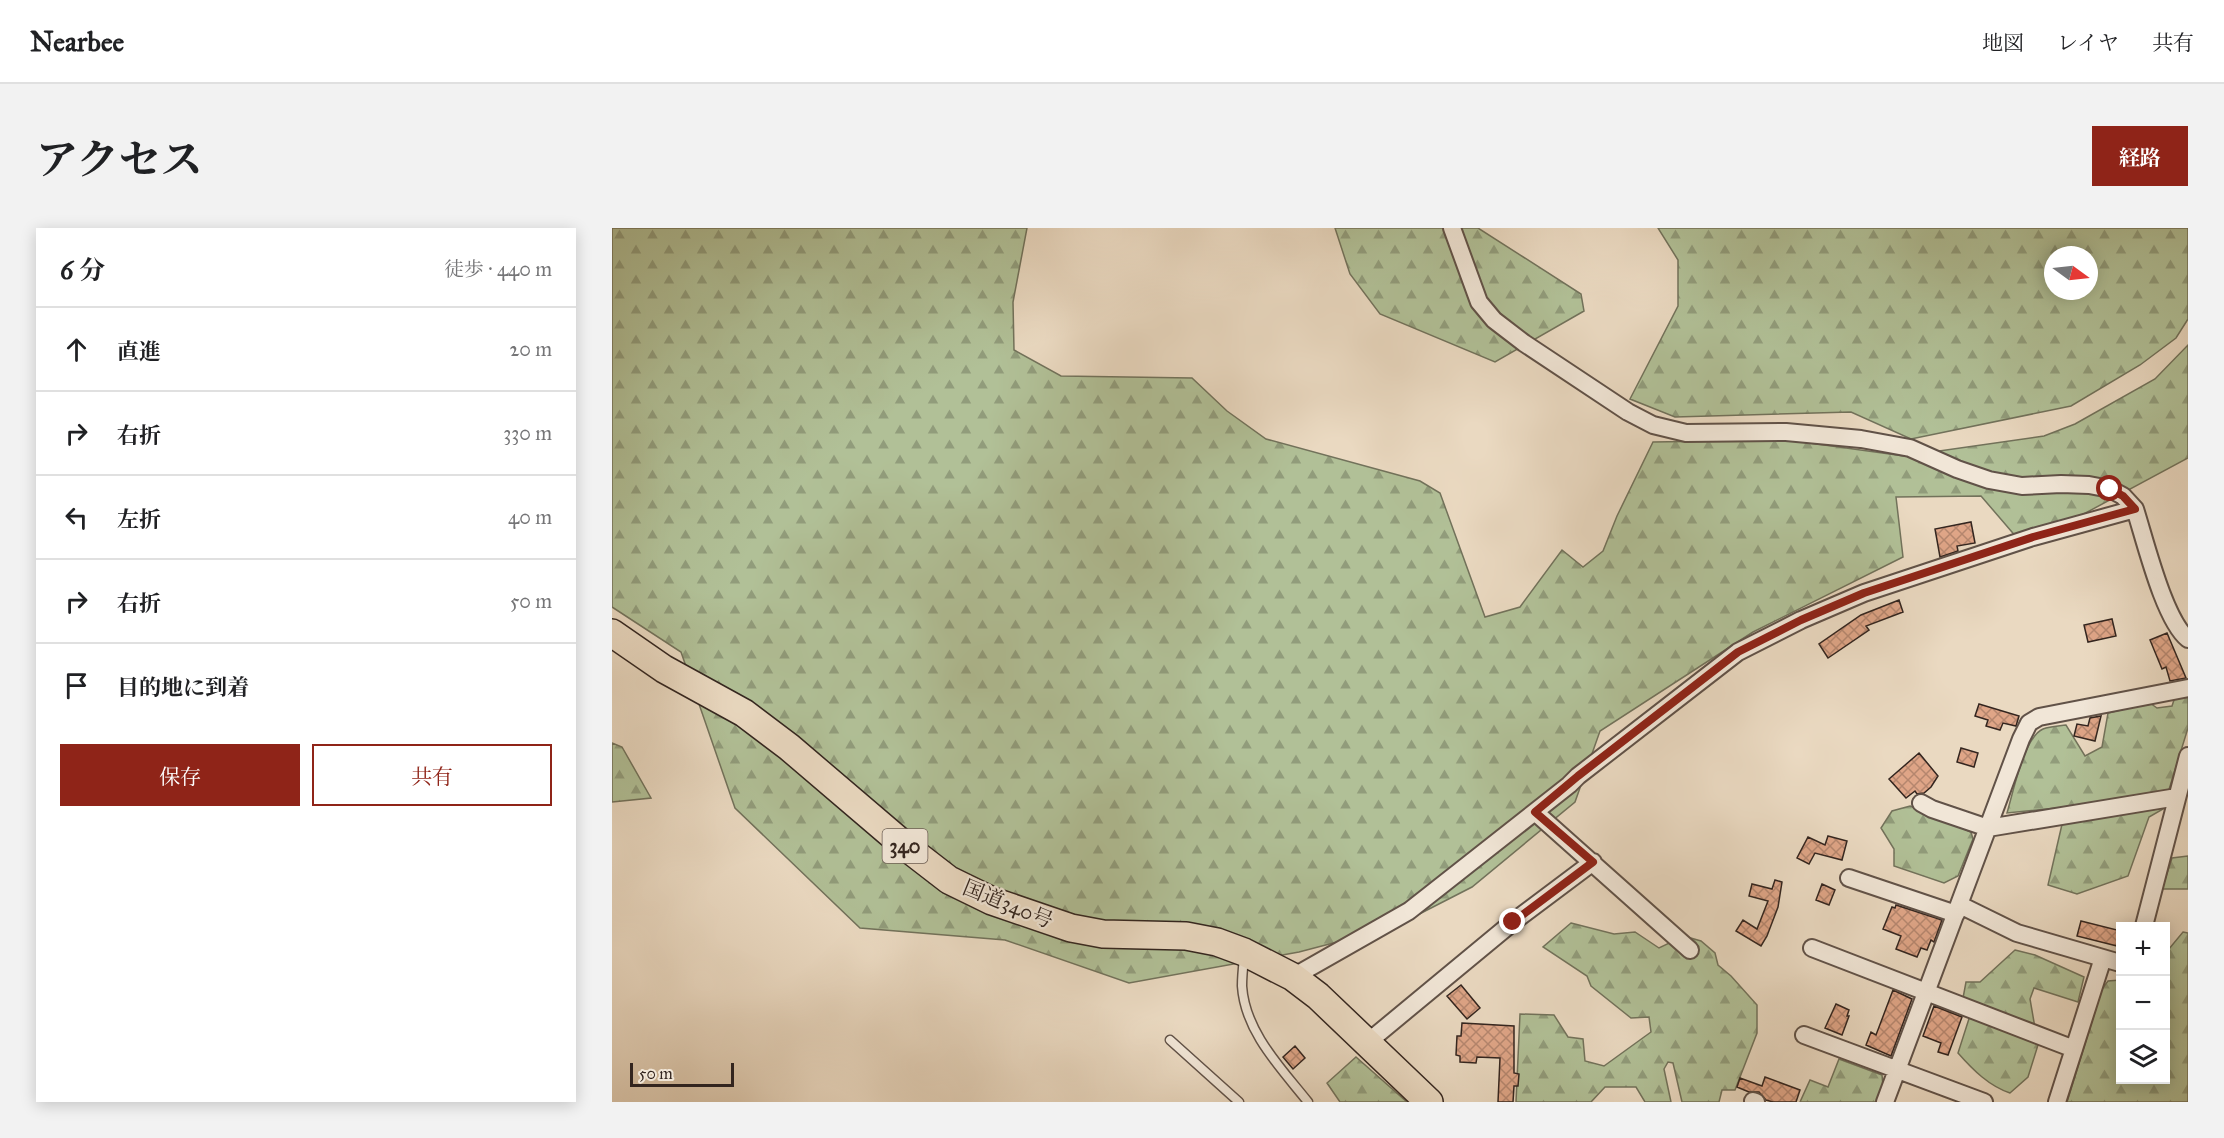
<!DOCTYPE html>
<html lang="ja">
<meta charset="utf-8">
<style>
:root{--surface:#fff;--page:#f2f2f2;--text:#202124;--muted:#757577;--line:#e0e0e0;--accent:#8f2418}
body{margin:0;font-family:"IM FELL Great Primer","Noto Serif JP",serif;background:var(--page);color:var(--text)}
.controls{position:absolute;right:18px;bottom:18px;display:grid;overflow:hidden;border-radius:0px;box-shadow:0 3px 15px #0003}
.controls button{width:54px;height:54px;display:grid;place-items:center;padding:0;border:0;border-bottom:2px solid var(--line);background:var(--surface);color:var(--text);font:30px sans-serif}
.compass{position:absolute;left:1432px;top:18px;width:54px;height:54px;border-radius:50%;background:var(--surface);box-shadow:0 3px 15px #0003;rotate:105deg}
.scale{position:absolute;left:18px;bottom:15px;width:104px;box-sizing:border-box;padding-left:6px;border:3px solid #33251f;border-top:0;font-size:16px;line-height:21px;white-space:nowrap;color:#33251f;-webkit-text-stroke:4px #f1e6d7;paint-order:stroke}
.stop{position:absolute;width:18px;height:18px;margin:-14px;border:4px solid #8f2418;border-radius:50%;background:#fff}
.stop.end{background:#8f2418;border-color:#fff;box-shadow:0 2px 6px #0008}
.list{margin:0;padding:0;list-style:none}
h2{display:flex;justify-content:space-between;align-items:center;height:78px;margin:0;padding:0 24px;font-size:26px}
h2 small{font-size:20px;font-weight:400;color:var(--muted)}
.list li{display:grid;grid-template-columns:39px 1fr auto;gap:18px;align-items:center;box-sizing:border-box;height:84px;padding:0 24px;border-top:2px solid var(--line)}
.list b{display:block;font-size:22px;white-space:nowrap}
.list em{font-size:20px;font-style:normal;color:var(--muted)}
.actions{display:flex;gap:12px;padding:18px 24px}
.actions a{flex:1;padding:14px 0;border:2px solid var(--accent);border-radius:0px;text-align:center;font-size:21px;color:var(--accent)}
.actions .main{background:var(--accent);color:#fff}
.icon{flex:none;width:33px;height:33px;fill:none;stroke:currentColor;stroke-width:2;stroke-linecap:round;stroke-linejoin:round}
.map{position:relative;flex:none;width:1576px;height:874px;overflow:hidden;border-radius:0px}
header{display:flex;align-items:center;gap:36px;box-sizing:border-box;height:84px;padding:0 30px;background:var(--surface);border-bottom:2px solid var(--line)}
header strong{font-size:28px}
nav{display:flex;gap:33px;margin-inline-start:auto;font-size:21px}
.intro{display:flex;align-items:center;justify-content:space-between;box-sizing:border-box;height:144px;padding:0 36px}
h1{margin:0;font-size:42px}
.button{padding:15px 27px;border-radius:0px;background:var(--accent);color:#fff;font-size:21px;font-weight:700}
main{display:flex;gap:36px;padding:0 36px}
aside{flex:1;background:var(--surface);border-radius:0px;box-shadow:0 3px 15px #0003}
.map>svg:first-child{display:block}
</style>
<header>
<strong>Nearbee</strong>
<nav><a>地図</a><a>レイヤ</a><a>共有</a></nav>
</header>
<div class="intro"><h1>アクセス</h1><a class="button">経路</a></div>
<main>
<aside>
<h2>6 分<small>徒歩 · 440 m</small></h2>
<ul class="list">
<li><svg class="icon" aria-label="ahead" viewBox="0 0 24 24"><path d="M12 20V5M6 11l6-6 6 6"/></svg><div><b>直進</b></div><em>20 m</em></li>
<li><svg class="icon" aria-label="right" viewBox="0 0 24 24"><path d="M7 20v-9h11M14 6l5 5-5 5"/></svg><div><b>右折</b></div><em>330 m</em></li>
<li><svg class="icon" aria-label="left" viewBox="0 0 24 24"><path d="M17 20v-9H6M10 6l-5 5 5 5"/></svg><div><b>左折</b></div><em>40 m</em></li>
<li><svg class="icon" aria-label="right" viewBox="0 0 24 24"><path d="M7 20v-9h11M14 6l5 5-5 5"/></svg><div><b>右折</b></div><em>50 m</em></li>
<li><svg class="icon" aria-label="arrive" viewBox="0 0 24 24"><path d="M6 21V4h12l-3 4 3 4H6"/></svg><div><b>目的地に到着</b></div></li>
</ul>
<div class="actions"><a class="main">保存</a><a>共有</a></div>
</aside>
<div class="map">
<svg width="1576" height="874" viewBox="0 0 1576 874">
<defs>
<pattern id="forest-firs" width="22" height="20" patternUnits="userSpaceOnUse" patternTransform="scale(1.5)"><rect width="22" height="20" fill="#b1c097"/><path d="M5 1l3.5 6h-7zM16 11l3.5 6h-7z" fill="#919c7b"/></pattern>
<pattern id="building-cross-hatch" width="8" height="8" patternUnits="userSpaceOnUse" patternTransform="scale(1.5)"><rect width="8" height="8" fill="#dfa587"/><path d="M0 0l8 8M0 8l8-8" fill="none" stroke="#b5866e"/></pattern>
</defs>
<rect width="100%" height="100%" fill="#ead9c1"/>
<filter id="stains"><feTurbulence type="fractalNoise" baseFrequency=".00333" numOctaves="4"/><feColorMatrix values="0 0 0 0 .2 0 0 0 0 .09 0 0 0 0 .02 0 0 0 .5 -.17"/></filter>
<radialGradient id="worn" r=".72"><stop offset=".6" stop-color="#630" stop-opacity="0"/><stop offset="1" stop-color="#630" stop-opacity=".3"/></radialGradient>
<path fill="url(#forest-firs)" stroke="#72725b" stroke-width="1.5" fill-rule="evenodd" d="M0,0H415L401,74L402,122L449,148L580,150L615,183L654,211L808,253L828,265L873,389L908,379L950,322L971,339L991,323L1005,288L1041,214L1176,212L1292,228L1432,208L1463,196L1543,151L1576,117V230L1412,318L1369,268L1284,269L1291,329L1141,404L988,503L963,574L860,659L782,699L687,724L517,755L393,712L248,700L123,580L69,424L0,379Z
M723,0H866L969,66L972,83L883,134L768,86L738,46Z
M1046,0H1576V91L1564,110L1528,137L1459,178L1299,211L1239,184L1063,189L1018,171L1066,78V32ZM1441,27H1477V63H1441Z
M1576,464V500L1551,581L1537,589L1516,648L1465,666L1436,657L1454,579L1395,585C1401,565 1412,509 1431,501C1438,498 1447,498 1454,497L1473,528L1490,519L1496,485L1538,475L1545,480L1560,478L1564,466Z
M0,515L10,519L39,570L0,574Z
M1298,578L1359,604L1361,611L1346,648L1332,655L1282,638V621L1269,600L1280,583Z
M1576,628V661H1550L1560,630Z
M959,695L1002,706L1023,704L1047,720L1072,708L1089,713L1103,725L1106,737L1119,748L1145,777V805L1123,862H1110L1107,874H1070L1061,835L1056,834L1052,841L1059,874H1033L1024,859H993L979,874H904L908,786L942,787L956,809L971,811L973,833L992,838L1039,804L1037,789L1019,790L979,758L975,748L931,719Z
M1571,704L1576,705V874H1455L1490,761L1496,753L1508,752V852H1554V720L1557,721Z
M1403,722L1423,727L1472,749L1466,774L1422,760L1418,771L1426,817L1416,849L1398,865C1377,858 1361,842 1346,825L1362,775L1351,770L1354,754H1368Z
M744,829L795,874H728L715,855Z
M1227,831L1270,847L1271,858L1265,874H1188L1198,852L1216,859Z"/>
<path fill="url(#building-cross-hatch)" stroke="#33251f" stroke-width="1.5" d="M1359,294L1363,315L1345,318L1346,323L1328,329L1323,301Z
M1287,372L1291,384L1254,398L1257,402L1216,430L1207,416L1249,387Z
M1500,391L1504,408L1476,414L1472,397Z
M1555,405L1574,450L1558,453L1554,439L1550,441L1538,412Z
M1367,476L1407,488L1404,498L1391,495L1388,502L1374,498L1376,492L1363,488Z
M1489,488L1483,513L1462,508L1465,496L1476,498L1478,490Z
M1349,520L1366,525L1362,539L1345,534Z
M1307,525L1326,548L1319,559L1312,565L1305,566L1303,563L1294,570L1277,551Z
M1216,608L1235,613L1230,632L1203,625L1197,636L1185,630L1196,609L1213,617Z
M1163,652L1170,654L1166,679L1155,708L1149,718L1124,703L1131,692L1145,701L1156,673L1137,668L1140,656L1160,661Z
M1210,656L1223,662L1217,677L1204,672Z
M1284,677L1330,692L1322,714L1319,712L1315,722L1309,720L1305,729L1284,721L1289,708L1271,701L1280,679L1283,680Z
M1469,693L1509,703V719L1465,708Z
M849,757L868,780L855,791L835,768Z
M1281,762L1300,771L1279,828L1254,817L1259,804L1264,807Z
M1224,776L1237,782L1235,788H1237L1230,807L1213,800Z
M1322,778L1350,789L1336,827L1326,824L1329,815L1311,808Z
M850,795L902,798V845L907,846L906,858H902L901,874H886L888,830L865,829L864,835L848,834V828L844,827L845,808H849Z
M683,818L693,830L681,841L671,829Z
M1153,849L1188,862L1184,874H1161L1154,872L1147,864H1137L1125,859L1128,850L1150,858Z"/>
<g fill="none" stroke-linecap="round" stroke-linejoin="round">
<g stroke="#615248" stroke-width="11">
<path id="service" d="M632,730C631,739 630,749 630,758C633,804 669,840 696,874
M558,812L627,874"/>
</g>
<g stroke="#615248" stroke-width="20">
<path id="minor" d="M840,0L867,74L882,92L912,115L1016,184L1041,197L1074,205L1174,204L1249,211L1298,220L1345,241L1377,252L1410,258L1449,256L1477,257L1498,261L1511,268L1523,281C1533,312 1552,392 1576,411
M1309,575L1320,581L1376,600L1565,569
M923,584L1078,722
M1237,650L1344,686
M1348,677L1405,705L1508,735
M1532,698L1576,528
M1200,720L1462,821
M681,749L797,683L957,557L966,548L1126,424L1189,392L1252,365L1421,309L1523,281
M1192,807L1372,874
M756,814L901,694L981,634
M1141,873L1144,874
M1273,874L1409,511L1417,495L1427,489L1576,460
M1445,874L1491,730"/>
</g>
<g stroke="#33251f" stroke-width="30">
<path id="trunk" d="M0,405L52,441L132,485L177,519L293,618L337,652L380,673L459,700L491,706L574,708L605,714L632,724L681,749L706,768L817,874"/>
</g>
<use href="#service" stroke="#f1e6d7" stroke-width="8"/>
<use href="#minor" stroke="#f1e6d7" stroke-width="16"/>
<use href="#trunk" stroke="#ead9c1" stroke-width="27"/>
</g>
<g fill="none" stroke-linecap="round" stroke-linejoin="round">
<path stroke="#8f2418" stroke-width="8" d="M901,694L981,634L923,584L966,548L1126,424L1189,392L1252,365L1421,309L1523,281L1511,268L1498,261"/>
</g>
<g text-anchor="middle" stroke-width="4.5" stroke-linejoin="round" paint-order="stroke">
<rect fill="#f1e6d7" stroke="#6c5f56" stroke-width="1.5" x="270.5" y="601" width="45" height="34" rx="4.5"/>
<g font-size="20" font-weight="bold" fill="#33251f">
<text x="293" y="625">340</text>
</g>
<g font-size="21" fill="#33251f" stroke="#f1e6d7">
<text transform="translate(396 676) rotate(22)" y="7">国道340号</text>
</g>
</g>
<rect width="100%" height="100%" filter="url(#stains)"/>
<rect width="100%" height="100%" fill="url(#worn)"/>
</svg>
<div class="controls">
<button>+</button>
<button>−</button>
<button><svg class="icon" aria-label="layers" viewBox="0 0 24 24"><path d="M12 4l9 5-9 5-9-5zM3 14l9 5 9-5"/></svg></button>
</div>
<svg class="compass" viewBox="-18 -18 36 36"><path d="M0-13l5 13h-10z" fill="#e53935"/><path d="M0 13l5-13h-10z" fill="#757577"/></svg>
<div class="scale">50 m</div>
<div class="stop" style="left:1498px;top:261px"></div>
<div class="stop end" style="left:901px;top:694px"></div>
</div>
</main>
